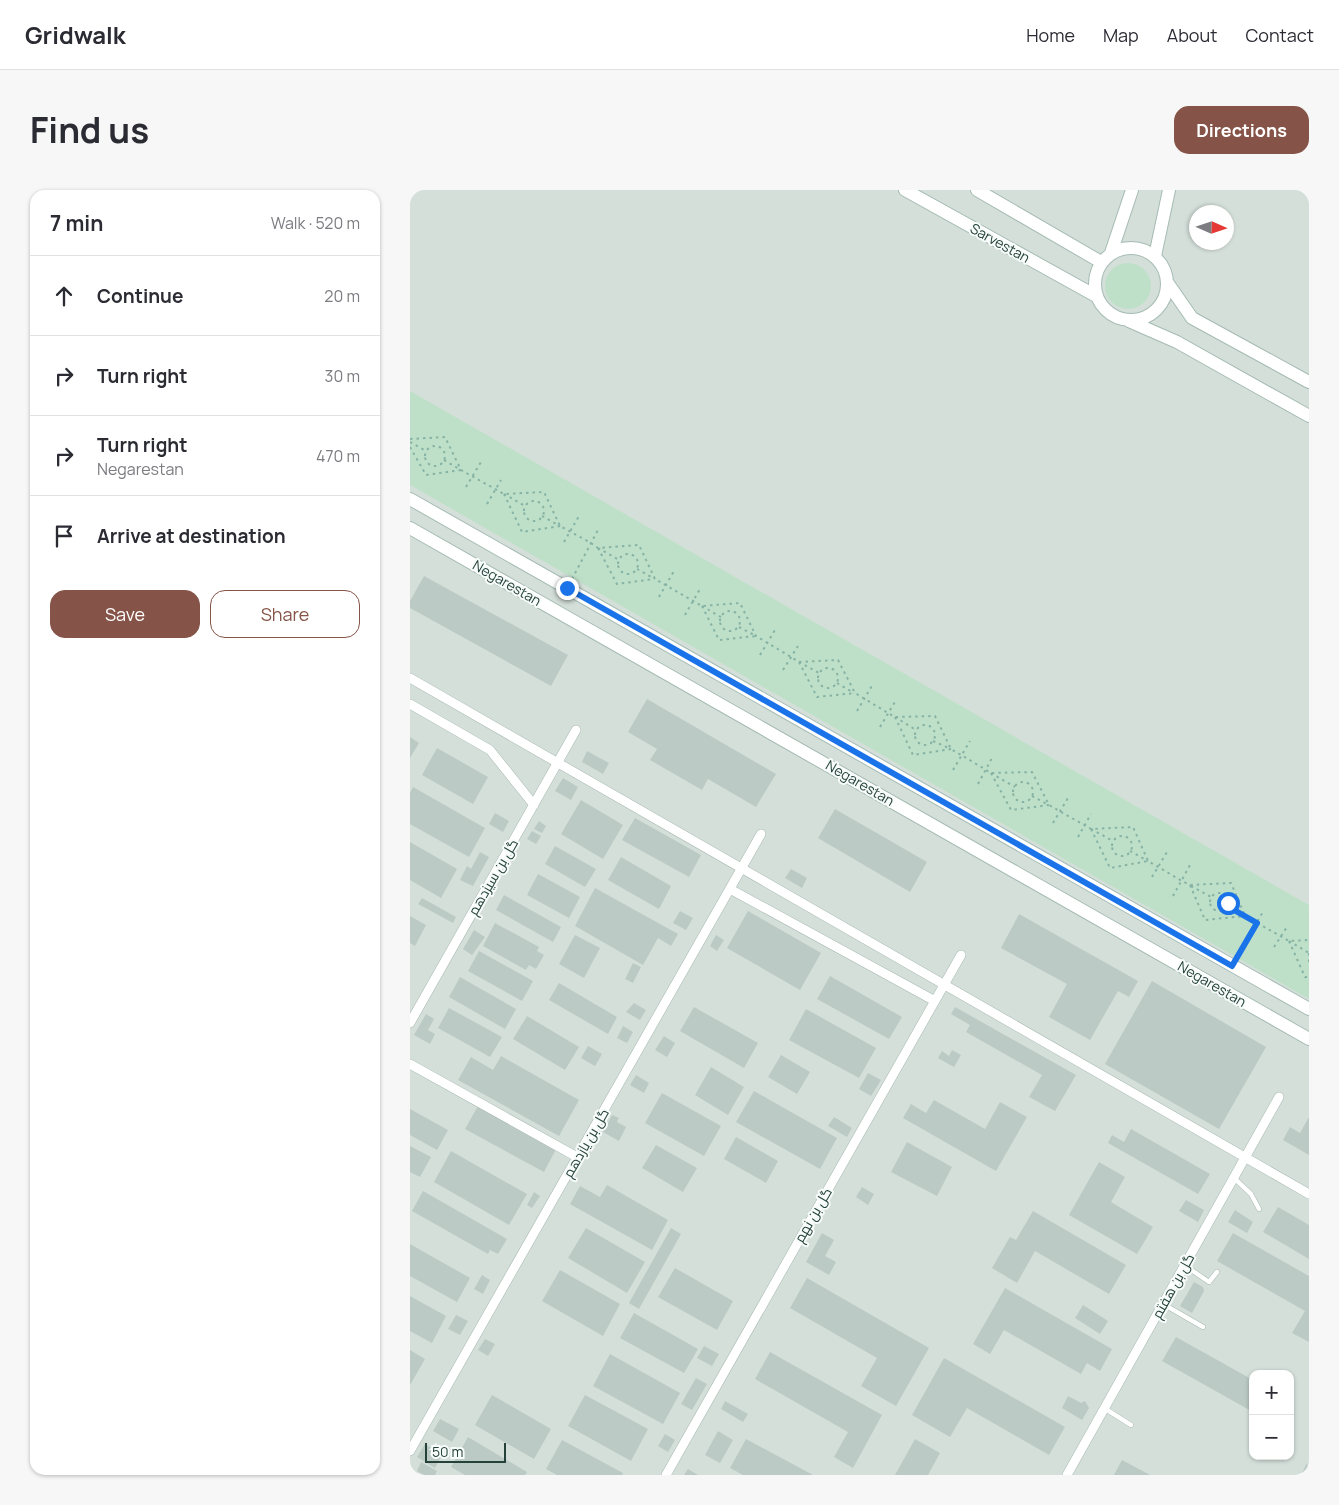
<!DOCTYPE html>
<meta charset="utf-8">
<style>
:root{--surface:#fff;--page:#f7f7f7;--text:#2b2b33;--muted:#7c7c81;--line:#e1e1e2;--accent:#855347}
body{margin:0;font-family:Manrope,Cairo,sans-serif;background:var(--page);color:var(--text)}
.controls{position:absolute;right:15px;bottom:15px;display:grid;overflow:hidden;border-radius:10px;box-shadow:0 1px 4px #0004}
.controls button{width:45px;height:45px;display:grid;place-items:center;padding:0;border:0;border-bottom:1px solid var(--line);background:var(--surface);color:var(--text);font:25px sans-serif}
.compass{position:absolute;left:779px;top:15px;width:45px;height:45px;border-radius:50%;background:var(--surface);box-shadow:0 1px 4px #0004;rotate:93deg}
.scale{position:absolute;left:15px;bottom:12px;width:81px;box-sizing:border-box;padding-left:5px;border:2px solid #24423a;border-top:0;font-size:14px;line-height:18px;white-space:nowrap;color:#24423a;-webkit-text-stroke:4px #f7fbf9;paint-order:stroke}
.stop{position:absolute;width:15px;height:15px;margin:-11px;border:4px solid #1a73e8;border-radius:50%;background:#fff}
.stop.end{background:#1a73e8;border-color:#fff;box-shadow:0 1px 5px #0008}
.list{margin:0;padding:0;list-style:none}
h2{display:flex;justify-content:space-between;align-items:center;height:65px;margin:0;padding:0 20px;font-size:21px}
h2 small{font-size:16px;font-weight:400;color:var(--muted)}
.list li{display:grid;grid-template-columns:32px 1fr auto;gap:15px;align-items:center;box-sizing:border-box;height:80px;padding:0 20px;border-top:1px solid var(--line)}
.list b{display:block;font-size:19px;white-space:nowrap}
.list p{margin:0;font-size:16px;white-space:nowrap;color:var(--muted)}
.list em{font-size:16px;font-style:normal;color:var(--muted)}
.actions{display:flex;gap:10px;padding:15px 20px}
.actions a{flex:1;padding:11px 0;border:1px solid var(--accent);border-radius:15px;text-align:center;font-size:18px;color:var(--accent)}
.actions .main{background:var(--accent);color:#fff}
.icon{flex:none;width:28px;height:28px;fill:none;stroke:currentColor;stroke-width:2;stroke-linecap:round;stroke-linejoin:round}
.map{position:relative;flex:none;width:899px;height:1285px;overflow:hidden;border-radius:15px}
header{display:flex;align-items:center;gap:30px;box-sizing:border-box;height:70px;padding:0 25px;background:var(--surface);border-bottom:1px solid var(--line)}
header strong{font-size:24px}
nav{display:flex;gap:28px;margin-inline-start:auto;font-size:18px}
.intro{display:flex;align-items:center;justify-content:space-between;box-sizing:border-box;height:120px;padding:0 30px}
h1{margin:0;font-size:35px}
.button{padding:12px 22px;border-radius:15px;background:var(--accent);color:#fff;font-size:18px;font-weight:700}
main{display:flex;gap:30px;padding:0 30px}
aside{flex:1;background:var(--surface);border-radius:15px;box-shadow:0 1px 4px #0004}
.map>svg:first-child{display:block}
</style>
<header>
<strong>Gridwalk</strong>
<nav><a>Home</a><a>Map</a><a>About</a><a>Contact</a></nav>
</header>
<div class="intro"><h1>Find us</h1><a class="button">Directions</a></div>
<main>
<aside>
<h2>7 min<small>Walk · 520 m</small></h2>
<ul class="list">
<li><svg class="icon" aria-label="ahead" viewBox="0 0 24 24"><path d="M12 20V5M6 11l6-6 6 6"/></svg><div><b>Continue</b></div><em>20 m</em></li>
<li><svg class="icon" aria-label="right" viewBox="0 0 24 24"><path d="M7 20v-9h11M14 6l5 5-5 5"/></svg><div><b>Turn right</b></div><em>30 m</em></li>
<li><svg class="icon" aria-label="right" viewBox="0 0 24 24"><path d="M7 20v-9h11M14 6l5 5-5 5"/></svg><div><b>Turn right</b><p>Negarestan</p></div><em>470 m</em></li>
<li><svg class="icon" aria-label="arrive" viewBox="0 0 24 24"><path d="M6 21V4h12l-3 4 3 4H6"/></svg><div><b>Arrive at destination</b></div></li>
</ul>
<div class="actions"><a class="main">Save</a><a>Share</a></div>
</aside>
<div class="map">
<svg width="899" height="1285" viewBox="0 0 899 1285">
<rect width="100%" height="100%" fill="#e6efeb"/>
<path fill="#d4dfda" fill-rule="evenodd" d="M0,0H899V1285H0ZM786,22H816V52H786ZM843,1184H880V1266H843Z"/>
<path fill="#bfe0c8" d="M695 96a23 23 0 1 1 46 0a23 23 0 1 1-46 0Z
M0,201L899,715V809L0,295Z"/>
<path fill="#bbcac4" d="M14,386L158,465L141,496L0,418V411Z
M237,509L366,584L346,617L298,589L292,600L240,570L247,559L218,542Z
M0,547L9,553L0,568Z
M27,558L78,587L63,614L12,585Z
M177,561L199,573L193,584L172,572Z
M153,588L168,597L161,610L145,601Z
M3,597L75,638L59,667L0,634V603Z
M171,610L213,635L193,669L151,644Z
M425,619L517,672L500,702L408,648Z
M85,623L99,631L93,642L79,634Z
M225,628L291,665L279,687L212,650Z
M129,631L136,636L132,643L124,639Z
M122,641L131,646L126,654L117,649Z
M0,652L47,679L31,708L0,690Z
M145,656L186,679L175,697L135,674Z
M70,662L79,667L63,696L50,690L57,676L61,679Z
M211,667L261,696L249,719L198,690Z
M381,679L397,688L392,698L375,688Z
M128,684L170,707L159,728L117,705Z
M185,698L268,744L261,756L248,748L233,775L165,736Z
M94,705L151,737L143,752L86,720Z
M12,708L46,727L43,733L8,714Z
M270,721L283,728L276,740L263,733Z
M338,721L411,763L390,800L317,758Z
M609,724L728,791L719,807L708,801L680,850L639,827L657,794L591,758Z
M0,726L16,735L5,756L0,753Z
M85,733L129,757L127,761L134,765L126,779L119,775L116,780L73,756Z
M64,740L75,747L62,765L53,759Z
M165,745L190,758L174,788L149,774Z
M306,745L314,750L307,761L300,756Z
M69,761L123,791L112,811L58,781Z
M223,773L231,777L223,793L215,789Z
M420,786L492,827L479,849L407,809Z
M50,787L106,819L95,839L39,807Z
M742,791L856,857L809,939L695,874Z
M149,793L207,827L198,844L139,810Z
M224,813L236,820L230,830L216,822Z
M284,817L348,853L334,878L270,841Z
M545,817L666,885L645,921L619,907L632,885L556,842L560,835L541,824Z
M39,818L92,847L80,867L28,838Z
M396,819L466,858L449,888L379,850Z
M16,824L24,829L18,840L25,844L20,854L4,845Z
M117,826L169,857L155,880L103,849Z
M213,836L223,842L217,853L207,848Z
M254,846L265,853L257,867L245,860Z
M178,856L192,864L185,876L171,868Z
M542,860L551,865L544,877L528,868L532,861L539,866Z
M371,865L400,882L387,904L358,887Z
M91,866L169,910L149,946L48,890L61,867L83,880Z
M301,877L334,897L318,925L285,905Z
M458,883L471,890L461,906L449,899Z
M226,885L239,893L234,903L220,895Z
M344,901L427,948L410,979L326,932Z
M252,903L311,936L294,966L235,933Z
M524,910L575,939L590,912L617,927L586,981L493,928L501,914L516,923Z
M68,916L146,959L134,982L55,939Z
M0,919L38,940L27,960L0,945Z
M202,925L209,928L207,932L216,937L209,951L193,942Z
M424,927L442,938L437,947L418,936Z
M899,927V965L873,950L880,937L890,943Z
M721,939L800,984L788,1004L698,953L702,945L714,952Z
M326,947L368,971L356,993L314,969Z
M497,952L542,977L527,1006L481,982Z
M246,955L287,978L273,1002L232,978Z
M0,956L21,967L10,987L0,982Z
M41,961L117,1004L99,1035L24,992Z
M689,972L715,987L701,1012L743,1037L727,1064L659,1025Z
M197,995L258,1030L242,1060L160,1014L170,996L190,1007Z
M452,997L464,1004L458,1015L446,1007Z
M13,1001L97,1049L88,1064L80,1060L78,1064L2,1021Z
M124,1002L130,1006L122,1018L117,1015Z
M776,1010L794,1020L788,1032L769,1021Z
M868,1017L899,1035V1069L853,1042Z
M825,1020L843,1032L837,1043L818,1032Z
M623,1021L716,1075L699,1104L625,1061L607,1093L582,1078L600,1047L606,1050Z
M176,1038L235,1072L217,1103L158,1068Z
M261,1038L271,1044L229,1119L219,1113Z
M412,1043L424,1050L415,1066L426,1072L419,1085L396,1072Z
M823,1043L899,1086V1152L882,1143L895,1121L807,1071Z
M0,1054L60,1088L47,1112L0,1086Z
M265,1078L323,1111L307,1140L248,1107Z
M150,1080L210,1114L193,1146L132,1111Z
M72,1085L80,1090L73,1104L64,1099Z
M397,1088L519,1158L486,1216L451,1196L467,1168L380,1118Z
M784,1092L793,1097L794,1101L782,1123L770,1116Z
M595,1098L702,1159L690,1181L677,1173L671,1184L594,1140L580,1164L563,1154Z
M0,1106L36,1126L22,1153L0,1141Z
M673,1115L698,1131L690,1144L665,1128Z
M224,1123L288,1159L274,1183L210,1148Z
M46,1125L58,1131L50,1145L38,1139Z
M766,1147L843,1190V1222L752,1171Z
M75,1149L85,1154L78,1166L68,1160Z
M294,1156L309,1164L302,1176L287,1168Z
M0,1160L15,1169L0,1195Z
M360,1162L472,1225L443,1278L424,1267L438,1242L345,1189Z
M200,1164L270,1203L253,1234L183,1196Z
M534,1168L655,1237L639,1265L557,1218L540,1247L502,1225Z
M286,1188L297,1194L282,1220L271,1214Z
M82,1205L141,1239L124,1269L65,1235Z
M175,1205L238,1239L221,1271L158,1236Z
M658,1206L671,1213L675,1211L679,1218L672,1230L652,1218Z
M315,1211L338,1224L333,1232L311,1219Z
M30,1229L49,1239L42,1252L23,1241Z
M308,1241L323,1250L310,1273L295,1265Z
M255,1244L265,1250L258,1262L248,1256Z
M58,1247L117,1282L115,1285H55L41,1277Z
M336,1249L403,1285H333L320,1278Z
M505,1249L530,1263L518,1285H485Z
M152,1250L213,1283L212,1285H147L136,1279Z
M15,1254L32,1265L25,1278L7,1267Z
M712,1270L740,1285H704Z
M11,1272L27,1281L25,1285H14L7,1281Z
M897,1273L899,1285H891Z
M278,1279L288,1285H274Z"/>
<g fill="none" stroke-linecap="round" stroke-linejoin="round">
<g stroke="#a8b8b2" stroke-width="5.5">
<path id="lane" d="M824,988L841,1004L849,1019
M774,1075L799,1092L807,1082
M753,1114L793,1137
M694,1218L721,1235"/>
</g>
<g stroke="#a8b8b2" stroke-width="10">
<path id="street" d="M0,488L899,1004
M0,514L80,560L124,615
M320,699L525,811
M0,833L166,540
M0,874L167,967
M0,1261L351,644
M256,1285L551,765
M657,1285L869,907"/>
</g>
<g stroke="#a4bbb3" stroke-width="14">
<path id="secondary" d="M495,0L686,106
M567,0L691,72
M685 94a36 36 0 1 1 72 0a36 36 0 1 1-72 0Z
M701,63L722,0
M745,66L759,0
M757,92L782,128L899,192
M719,131L767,152L899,226
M0,309L899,819
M0,338L899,849"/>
</g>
<path stroke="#86b3a5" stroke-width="2" stroke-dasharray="2.5 4" stroke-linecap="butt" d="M0,249L35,247L51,280L94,304L134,302L150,336L181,353L188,358L229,355L245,389L292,416L330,413L346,446L381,467L389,472L428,470L445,503L478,523L485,527L525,526L541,559L568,575L581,583L622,582L639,615L681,639L723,637L738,671L772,691L780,695L821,693L835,726L879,751L899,750
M0,252L16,261
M15 266a10 10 0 1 1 20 0a10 10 0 1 1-20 0Z
M0,257L16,285L51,280
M34,270L51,280
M56,297L71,272
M94,304L112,342L150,336
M94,304L115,316
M114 321a10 10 0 1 1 20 0a10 10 0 1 1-20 0Z
M77,314L91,290
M132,326L150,336
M154,352L169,326
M188,358L207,394L244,389
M188,358L209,370
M208 374a10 10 0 1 1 20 0a10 10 0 1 1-20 0Z
M227,379L245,389
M162,389L189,338
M249,407L264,381
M292,416L309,450L346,446
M292,416L311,427
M310 431a10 10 0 1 1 20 0a10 10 0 1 1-20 0Z
M275,425L290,399
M329,437L346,446
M350,465L365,440
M389,472L407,507L445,503
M389,472L409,483
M408 488a10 10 0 1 1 20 0a10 10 0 1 1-20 0Z
M373,480L388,456
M427,493L444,503
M447,521L463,494
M485,527L503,565L541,559
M485,527L506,540
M505 545a10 10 0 1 1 20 0a10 10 0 1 1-20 0Z
M470,537L486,510
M523,551L541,559
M543,580L560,551
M581,583L601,620L639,615
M581,583L605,597
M603 602a10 10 0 1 1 20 0a10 10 0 1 1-20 0Z
M568,594L582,568
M622,606L637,614
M643,633L658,608
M681,639L700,678L738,671
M681,639L703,651
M702 656a10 10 0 1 1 20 0a10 10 0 1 1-20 0Z
M668,647L681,624
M720,661L738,671
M742,687L757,662
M780,695L795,730L835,726
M781,696L801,707
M800 712a9 9 0 1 1 18 0a9 9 0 1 1-18 0Z
M763,706L780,675
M818,717L835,726
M879,751L895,787H899
M879,751L899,763
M864,757L877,737
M899,763V772
M828,765L854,720"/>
<use href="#lane" stroke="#fff" stroke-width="4.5"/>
<use href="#street" stroke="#fff" stroke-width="9"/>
<use href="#secondary" stroke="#fff" stroke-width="12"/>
</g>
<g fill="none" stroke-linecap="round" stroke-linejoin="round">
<path stroke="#1a73e8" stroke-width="6" d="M157,398L822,776L847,733L817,716L818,713"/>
</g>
<g text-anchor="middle" stroke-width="4" stroke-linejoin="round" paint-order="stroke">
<g font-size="14" fill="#24423a" stroke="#f7fbf9">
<text transform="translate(590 53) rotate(29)" y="5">Sarvestan</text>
<text transform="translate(97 393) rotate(30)" y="5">Negarestan</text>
<text transform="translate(450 593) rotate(30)" y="5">Negarestan</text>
<text transform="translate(83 687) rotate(-60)" y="5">گل بن سیزدهم</text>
<text transform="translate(802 794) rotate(30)" y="5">Negarestan</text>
<text transform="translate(176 953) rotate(-60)" y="5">گل بن یازدهم</text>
<text transform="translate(403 1025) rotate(-60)" y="5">گل بن نهم</text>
<text transform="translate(763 1096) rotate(-61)" y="5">گل بن هفتم</text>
</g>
</g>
</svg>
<div class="controls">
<button>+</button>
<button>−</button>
</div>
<svg class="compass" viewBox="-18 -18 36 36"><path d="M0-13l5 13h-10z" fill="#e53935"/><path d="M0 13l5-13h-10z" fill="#7c7c81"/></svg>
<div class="scale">50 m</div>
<div class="stop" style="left:818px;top:713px"></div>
<div class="stop end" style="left:157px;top:398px"></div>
</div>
</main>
